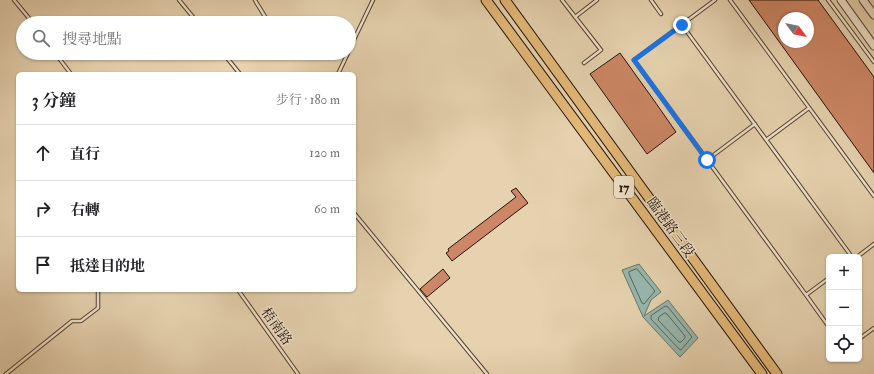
<!DOCTYPE html>
<html lang="zh-TW">
<meta charset="utf-8">
<style>
:root{--surface:#fff;--page:#f2f2f2;--text:#202124;--muted:#757577;--line:#e0e0e0}
body{margin:0;font-family:"IM FELL Double Pica","Noto Serif TC",serif;background:var(--page);color:var(--text)}
.controls{position:absolute;right:12px;bottom:12px;display:grid;overflow:hidden;border-radius:6px;box-shadow:0 1px 3px #0004}
.controls button{width:36px;height:36px;display:grid;place-items:center;padding:0;border:0;border-bottom:1px solid var(--line);background:var(--surface);color:var(--text);font:20px sans-serif}
.compass{position:absolute;left:778px;top:12px;width:36px;height:36px;border-radius:50%;background:var(--surface);box-shadow:0 1px 3px #0004;rotate:122deg}
.stop{position:absolute;width:12px;height:12px;margin:-9px;border:3px solid #1a73e8;border-radius:50%;background:#fff}
.stop.end{background:#1a73e8;border-color:#fff;box-shadow:0 1px 4px #0008}
.list{margin:0;padding:0;list-style:none}
h2{display:flex;justify-content:space-between;align-items:center;height:52px;margin:0;padding:0 16px;font-size:17px}
h2 small{font-size:13px;font-weight:400;color:var(--muted)}
.list li{display:grid;grid-template-columns:26px 1fr auto;gap:12px;align-items:center;box-sizing:border-box;height:56px;padding:0 16px;border-top:1px solid var(--line)}
.list b{display:block;font-size:15px;white-space:nowrap}
.list em{font-size:13px;font-style:normal;color:var(--muted)}
.icon{flex:none;width:22px;height:22px;fill:none;stroke:currentColor;stroke-width:2;stroke-linecap:round;stroke-linejoin:round}
.map{position:relative;flex:none;width:874px;height:374px;overflow:hidden}
.search{position:absolute;background:var(--surface);box-shadow:0 1px 3px #0004;left:16px;top:16px;width:340px;height:44px;display:flex;align-items:center;gap:10px;box-sizing:border-box;padding:0 14px;border-radius:22px;color:var(--muted);font-size:15px}
.panel{position:absolute;background:var(--surface);box-shadow:0 1px 3px #0004;left:16px;top:72px;width:340px;height:220px;border-radius:6px}
.map>svg:first-child{display:block}
</style>
<div class="map">
<svg width="874" height="374" viewBox="0 0 874 374">
<rect width="100%" height="100%" fill="#e6d2af"/>
<filter id="stains"><feTurbulence type="fractalNoise" baseFrequency=".005" numOctaves="4"/><feColorMatrix values="0 0 0 0 .2 0 0 0 0 .09 0 0 0 0 .02 0 0 0 .5 -.17"/></filter>
<radialGradient id="worn" r=".72"><stop offset=".6" stop-color="#630" stop-opacity="0"/><stop offset="1" stop-color="#630" stop-opacity=".3"/></radialGradient>
<path fill="#96b7ad" stroke="#68756a" d="M639,264L661,292L651,300L644,316L668,300L698,338L680,357L643,317L622,270Z"/>
<g fill="none" stroke-linecap="round" stroke-linejoin="round">
<path stroke="#5d645a" stroke-width="1" d="M637,269L655,291L644,304L642,303L629,274V272Z
M666,306L668,307L692,337L681,350L679,349L651,319V316Z
M665,313L667,314L685,336V338L681,342H679L658,320L659,317Z"/>
</g>
<path fill="#cd8766" stroke="#241106" fill-rule="evenodd" d="M749,0H818L874,77V173ZM784,18H808V42H784Z
M620,53L653,99L676,132L647,154L590,74Z
M516,188L528,203L452,261L446,253L449,251L448,249L516,197L511,191Z
M443,269L450,278L427,297L420,289Z"/>
<g fill="none" stroke-linecap="round" stroke-linejoin="round">
<g stroke="#544130" stroke-width="4.5">
<path id="service" d="M14,0L33,23
M179,0L198,23
M255,0L256,2L269,23
M562,0L601,50L584,63
M651,0L661,14
M715,0L634,60L806,295L829,278
M730,0L874,196
M828,0L874,62
M575,17L597,0
M258,23L266,18
M682,25L852,257
M349,50L373,0
M55,53L71,74
M223,53L240,74
M338,74L348,53
M766,140L809,108
M707,160L755,124
M354,213L487,374
M857,257L874,244
M238,290L298,374
M806,295L829,327
M859,339L874,328
M6,374L72,321H81L98,308V290"/>
</g>
<g stroke="#544130" stroke-width="9">
<path id="tertiary" d="M841,0L874,46
M863,0L874,15"/>
</g>
<g stroke="#241106" stroke-width="11">
<path id="primary" d="M486,0L762,374
M505,0L777,374"/>
</g>
<use href="#service" stroke="#efe2cb" stroke-width="2.5"/>
<use href="#tertiary" stroke="#efe2cb" stroke-width="7"/>
<use href="#primary" stroke="#e3b978" stroke-width="9"/>
</g>
<g fill="none" stroke-linecap="round" stroke-linejoin="round">
<path stroke="#1a73e8" stroke-width="5" d="M682,25L634,60L707,160"/>
</g>
<g text-anchor="middle" stroke-width="3" stroke-linejoin="round" paint-order="stroke">
<rect fill="#efe2cb" stroke="#615041" stroke-width="1" x="614" y="176" width="20" height="22" rx="3"/>
<g font-size="13" font-weight="bold" fill="#241106">
<text x="624" y="192">17</text>
</g>
<g font-size="14" fill="#241106" stroke="#efe2cb">
<text transform="translate(671 227) rotate(54)" y="5">臨港路三段</text>
<text transform="translate(277 326) rotate(55)" y="5">梧南路</text>
</g>
</g>
<rect width="100%" height="100%" filter="url(#stains)"/>
<rect width="100%" height="100%" fill="url(#worn)"/>
</svg>
<div class="controls">
<button>+</button>
<button>−</button>
<button><svg class="icon" aria-label="locate" viewBox="0 0 24 24"><circle cx="12" cy="12" r="6"/><path d="M12 2v4M12 18v4M2 12h4M18 12h4"/></svg></button>
</div>
<svg class="compass" viewBox="-18 -18 36 36"><path d="M0-13l5 13h-10z" fill="#e53935"/><path d="M0 13l5-13h-10z" fill="#757577"/></svg>
<div class="stop" style="left:707px;top:160px"></div>
<div class="stop end" style="left:682px;top:25px"></div>
<div class="search"><svg class="icon" aria-label="search" viewBox="0 0 24 24"><circle cx="10" cy="10" r="6"/><path d="M15 15l6 6"/></svg>搜尋地點</div>
<section class="panel">
<h2>3 分鐘<small>步行 · 180 m</small></h2>
<ul class="list">
<li><svg class="icon" aria-label="ahead" viewBox="0 0 24 24"><path d="M12 20V5M6 11l6-6 6 6"/></svg><div><b>直行</b></div><em>120 m</em></li>
<li><svg class="icon" aria-label="right" viewBox="0 0 24 24"><path d="M7 20v-9h11M14 6l5 5-5 5"/></svg><div><b>右轉</b></div><em>60 m</em></li>
<li><svg class="icon" aria-label="arrive" viewBox="0 0 24 24"><path d="M6 21V4h12l-3 4 3 4H6"/></svg><div><b>抵達目的地</b></div></li>
</ul>
</section>
</div>
